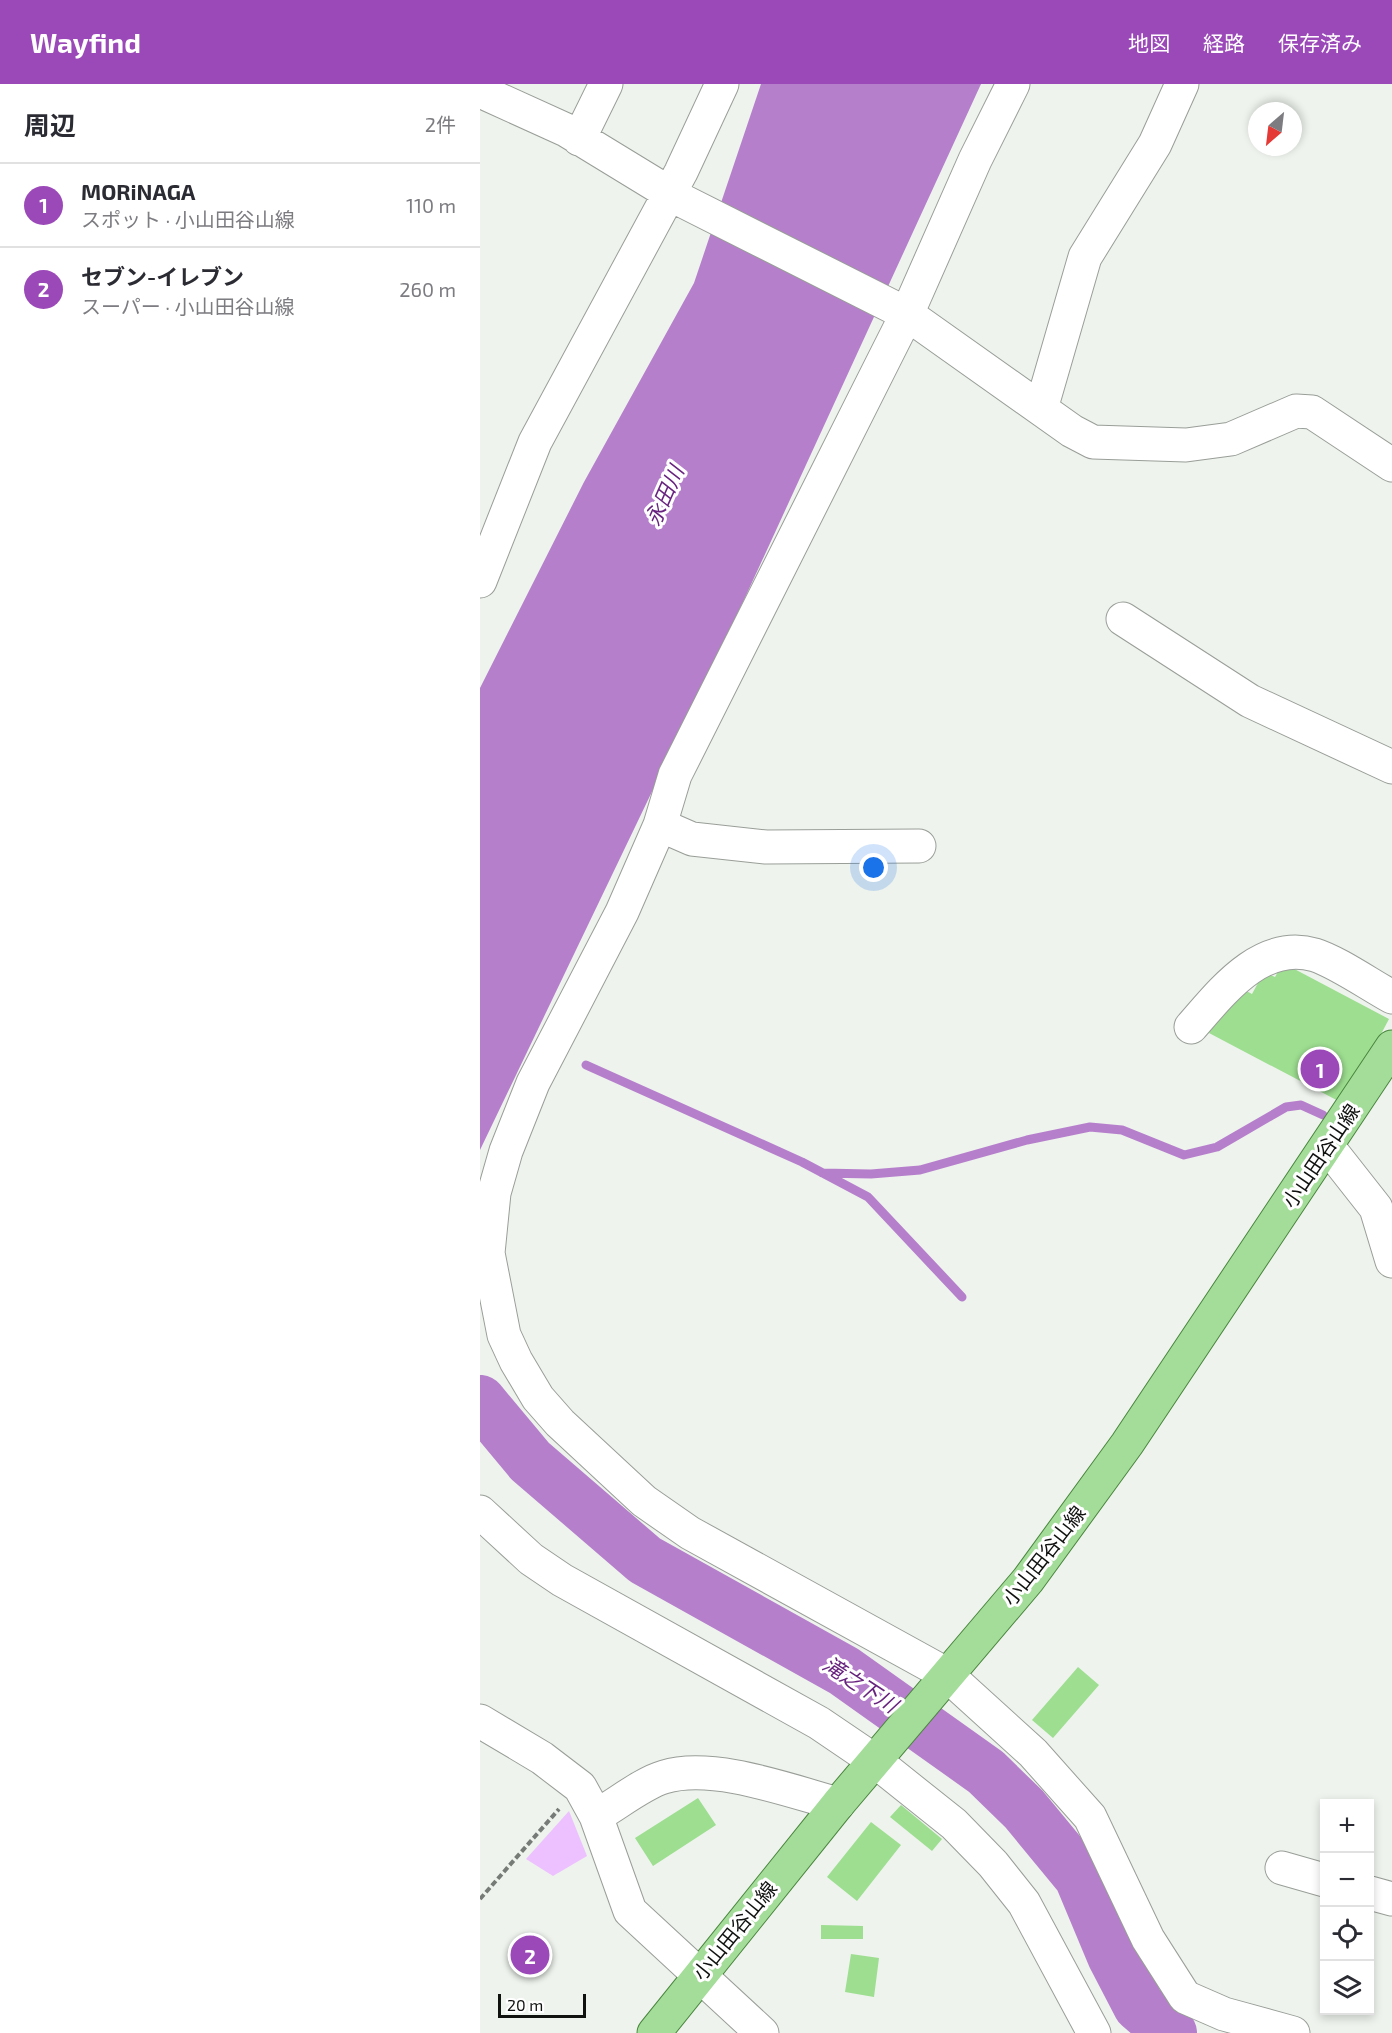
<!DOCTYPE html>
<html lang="ja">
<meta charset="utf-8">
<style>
:root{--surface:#fff;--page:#f7f7f7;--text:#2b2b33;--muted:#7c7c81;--line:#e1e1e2;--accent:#9b49b8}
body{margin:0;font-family:"Exo 2","Noto Sans JP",sans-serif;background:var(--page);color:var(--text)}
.controls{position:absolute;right:18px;bottom:18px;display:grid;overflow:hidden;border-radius:0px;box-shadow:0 3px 9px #0003}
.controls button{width:54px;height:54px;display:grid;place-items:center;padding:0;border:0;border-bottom:2px solid var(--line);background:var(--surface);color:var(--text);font:30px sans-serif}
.compass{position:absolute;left:768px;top:18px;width:54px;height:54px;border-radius:50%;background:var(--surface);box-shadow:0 3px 9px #0003;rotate:208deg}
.scale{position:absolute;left:18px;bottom:15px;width:88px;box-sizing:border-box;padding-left:6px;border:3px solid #101210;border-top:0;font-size:16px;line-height:21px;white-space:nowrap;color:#101210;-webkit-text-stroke:4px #fff;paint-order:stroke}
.you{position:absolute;left:394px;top:784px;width:21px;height:21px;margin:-15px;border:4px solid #fff;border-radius:50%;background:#1a73e8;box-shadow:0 0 0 9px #1a73e833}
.badge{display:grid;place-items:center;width:39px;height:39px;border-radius:50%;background:var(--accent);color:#fff;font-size:20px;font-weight:700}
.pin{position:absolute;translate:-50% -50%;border:3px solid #fff;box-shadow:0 2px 6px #0006}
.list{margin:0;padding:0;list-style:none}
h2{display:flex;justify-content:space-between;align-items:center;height:78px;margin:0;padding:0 24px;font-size:26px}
h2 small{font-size:20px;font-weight:400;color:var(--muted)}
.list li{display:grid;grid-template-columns:39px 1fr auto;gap:18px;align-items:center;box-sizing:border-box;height:84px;padding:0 24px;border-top:2px solid var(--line)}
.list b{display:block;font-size:22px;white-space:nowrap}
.list p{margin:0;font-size:20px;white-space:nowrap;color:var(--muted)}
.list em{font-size:20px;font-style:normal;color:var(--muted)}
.icon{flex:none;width:33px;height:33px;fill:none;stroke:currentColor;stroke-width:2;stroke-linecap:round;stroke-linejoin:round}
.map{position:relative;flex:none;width:912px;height:1949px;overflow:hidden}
header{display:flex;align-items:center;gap:36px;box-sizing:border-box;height:84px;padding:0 30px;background:var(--accent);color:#fff}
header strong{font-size:28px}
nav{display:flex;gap:33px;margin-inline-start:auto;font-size:21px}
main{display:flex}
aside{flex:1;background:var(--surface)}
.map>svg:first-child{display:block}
</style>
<header>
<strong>Wayfind</strong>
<nav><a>地図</a><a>経路</a><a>保存済み</a></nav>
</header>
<main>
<aside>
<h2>周辺<small>2件</small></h2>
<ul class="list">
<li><span class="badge">1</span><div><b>MORiNAGA</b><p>スポット · 小山田谷山線</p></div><em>110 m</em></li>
<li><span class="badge">2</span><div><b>セブン-イレブン</b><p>スーパー · 小山田谷山線</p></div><em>260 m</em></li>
</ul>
</aside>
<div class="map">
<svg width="912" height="1949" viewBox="0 0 912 1949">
<rect width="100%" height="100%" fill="#eef3ed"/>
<path fill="#edc1ff" d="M89,1727L107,1772L73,1792L46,1775Z"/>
<path fill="#b67fcc" d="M281,0H501L263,518L0,1066V604L104,398L214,199Z"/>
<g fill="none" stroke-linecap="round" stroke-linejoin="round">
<path stroke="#b67fcc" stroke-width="9" d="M106,981L322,1078L388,1113L482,1213
M342,1089L391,1090L440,1086L547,1056L610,1043L642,1046L704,1071L737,1063L806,1023L821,1021L843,1031"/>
<path stroke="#b67fcc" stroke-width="52" d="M0,1317L50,1377L165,1476L364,1587L506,1688L544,1725L600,1793L633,1872L659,1922L691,1949"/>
</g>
<path fill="#9dde90" d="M803,879L909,935L864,1020L729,949L755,901L772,910L784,888L795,893Z
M598,1583L619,1601L573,1654L552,1636Z
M218,1714L236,1741L173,1782L155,1754Z
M421,1721L462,1755L452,1767L410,1733Z
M391,1738L421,1761L377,1817L347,1793Z
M341,1841L383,1842V1855H341Z
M371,1870L399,1874L394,1913L365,1908Z"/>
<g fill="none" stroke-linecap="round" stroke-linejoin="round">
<g stroke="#999e98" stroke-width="35">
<path id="minor" d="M533,0L495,76L427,230L195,691L180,741L142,828L53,999L26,1067L14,1109L8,1169L24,1251L36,1277L58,1314L80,1339L164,1417L210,1449L466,1590L553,1669L610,1733L668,1855L705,1913L744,1930L813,1949
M0,7L86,46L199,115L427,230L592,347L613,358L706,361L751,355L816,327L832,328L912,381
M99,55L126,0
M561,325L605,173L675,60L702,0
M0,497L55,358L201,88L242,0
M643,535L770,617L912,683
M180,741L212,755L286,763L439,762
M711,943C741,909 781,855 835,871C857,878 890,901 912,913
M848,1063L896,1124L912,1177
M0,1428L51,1475L82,1496L339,1639L395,1677L474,1740L513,1780L544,1819L614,1949
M0,1637L62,1674L100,1703L116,1732L150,1827L282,1949
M116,1732C136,1721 163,1699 184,1693C233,1678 310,1707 358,1720
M802,1784L844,1796
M890,1809L912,1815"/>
</g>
<g stroke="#49863d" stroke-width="35">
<path id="major" d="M174,1949L358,1720L548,1496L647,1360L912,963"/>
</g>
<path stroke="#777b77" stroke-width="4" stroke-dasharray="6 3" stroke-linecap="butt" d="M0,1815L79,1725"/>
<use href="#minor" stroke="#fff" stroke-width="33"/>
<use href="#major" stroke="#a4dc99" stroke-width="33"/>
</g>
<g text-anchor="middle" stroke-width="6" stroke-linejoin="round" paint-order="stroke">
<g font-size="20" fill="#101210" stroke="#fff">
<text transform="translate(841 1072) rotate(-56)" y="7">小山田谷山線</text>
<text transform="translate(564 1472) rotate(-52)" y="7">小山田谷山線</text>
<text transform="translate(255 1847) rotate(-51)" y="7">小山田谷山線</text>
</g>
<g font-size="21" font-style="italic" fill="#68237f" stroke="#fff">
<text transform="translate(185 412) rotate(-66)" y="7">永田川</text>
<text transform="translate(380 1601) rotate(33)" y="7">滝之下川</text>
</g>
</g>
</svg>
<div class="controls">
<button>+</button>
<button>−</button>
<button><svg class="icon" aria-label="locate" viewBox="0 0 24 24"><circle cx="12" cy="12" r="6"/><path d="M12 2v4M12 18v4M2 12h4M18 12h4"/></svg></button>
<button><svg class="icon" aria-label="layers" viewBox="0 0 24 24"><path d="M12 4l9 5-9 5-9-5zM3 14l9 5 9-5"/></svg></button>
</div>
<svg class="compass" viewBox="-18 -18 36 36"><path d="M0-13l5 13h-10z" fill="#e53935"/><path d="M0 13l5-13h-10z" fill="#7c7c81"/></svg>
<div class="scale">20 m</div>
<div class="you"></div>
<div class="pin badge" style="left:840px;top:985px">1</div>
<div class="pin badge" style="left:50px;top:1871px">2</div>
</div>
</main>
